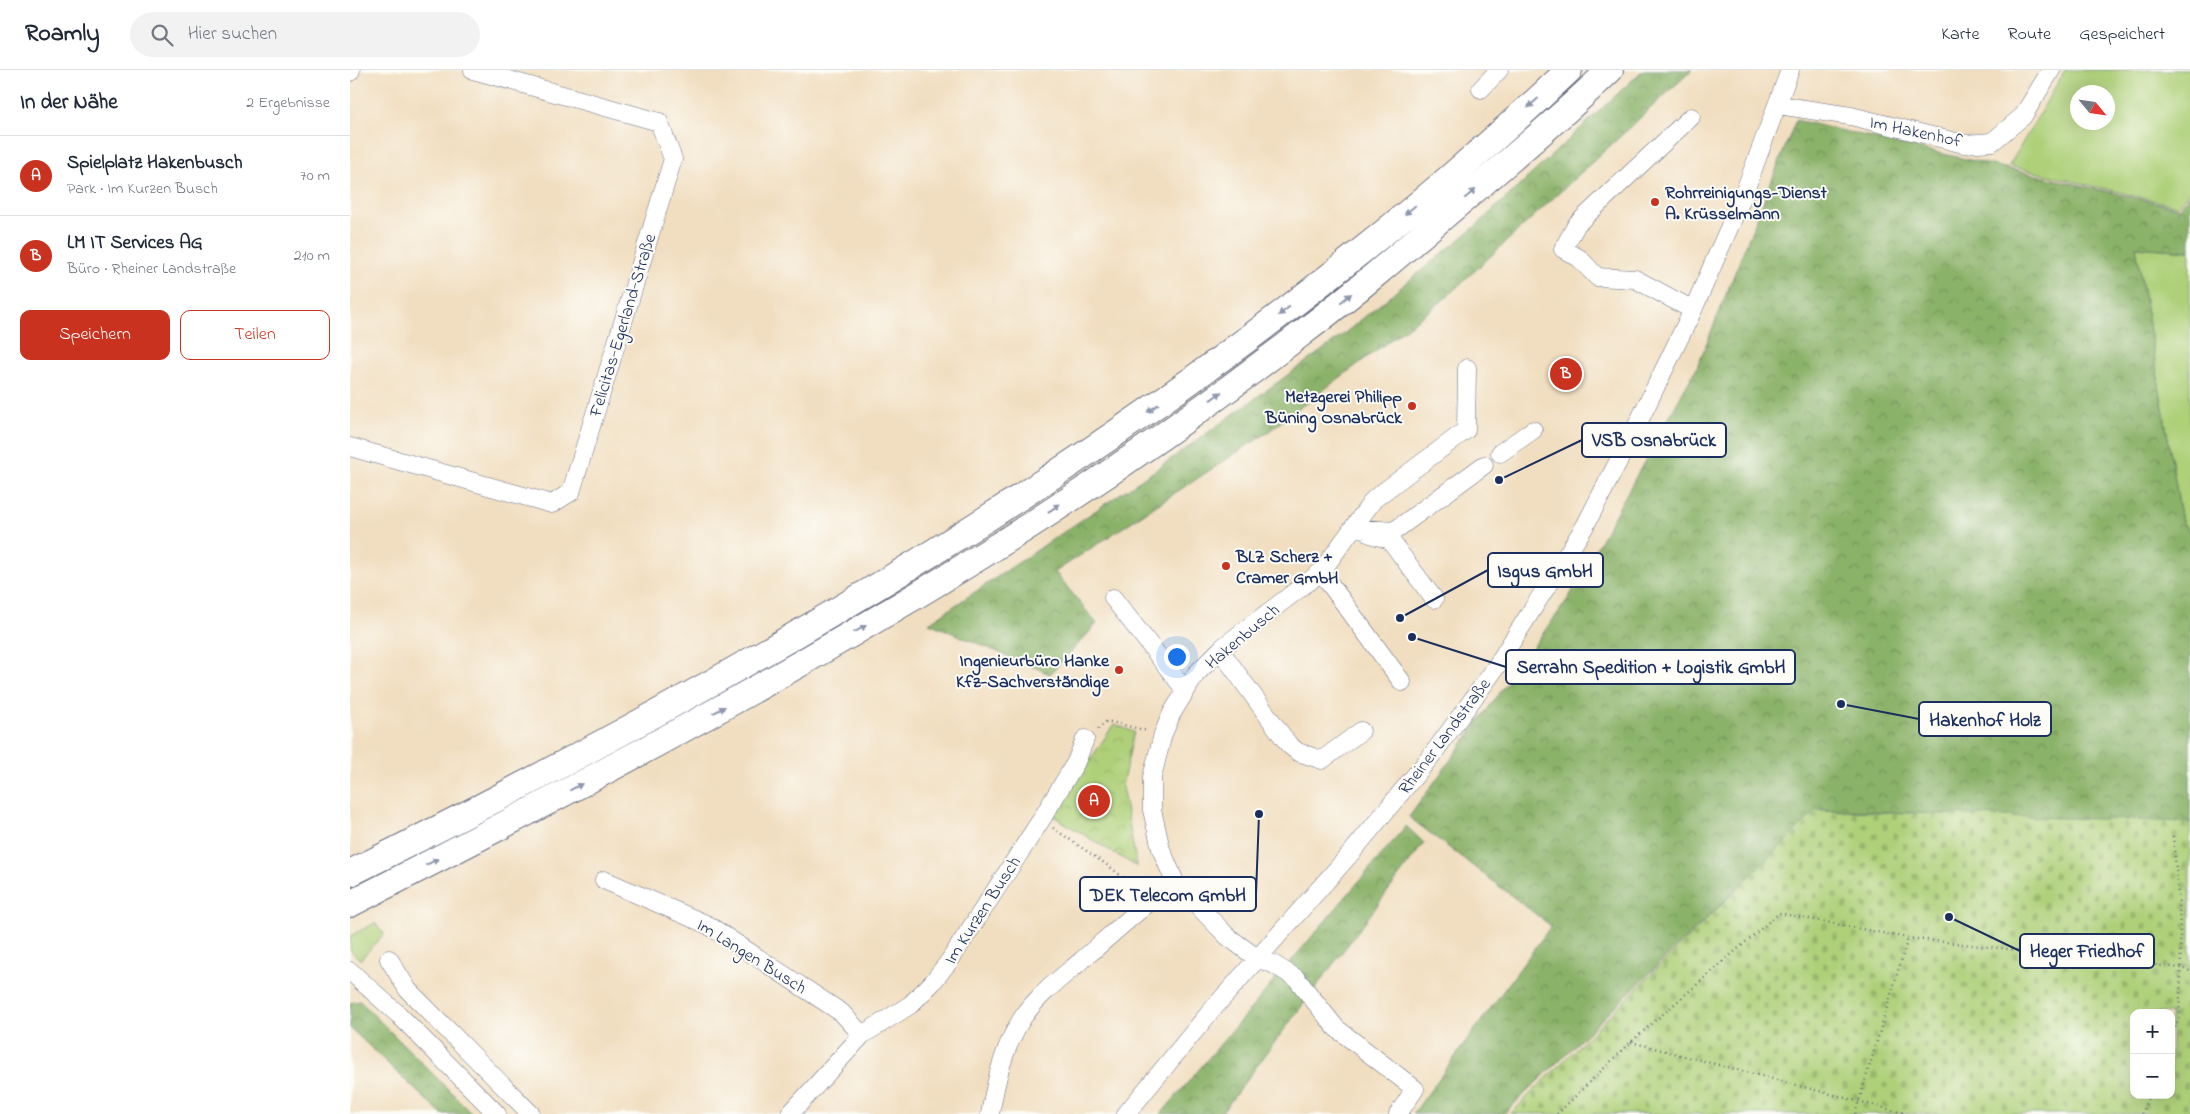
<!DOCTYPE html>
<html lang="de">
<meta charset="utf-8">
<style>
:root{--surface:#fff;--page:#f2f2f3;--text:#1f2937;--muted:#747a83;--line:#e0e1e3;--accent:#c8321e}
body{margin:0;font-family:"Indie Flower",sans-serif;background:var(--page);color:var(--text)}
.controls{position:absolute;right:15px;bottom:15px;display:grid;overflow:hidden;border-radius:10px;box-shadow:0 5px 20px #0002}
.controls button{width:45px;height:45px;display:grid;place-items:center;padding:0;border:0;border-bottom:1px solid var(--line);background:var(--surface);color:var(--text);font:25px sans-serif}
.compass{position:absolute;left:1720px;top:15px;width:45px;height:45px;border-radius:50%;background:var(--surface);box-shadow:0 5px 20px #0002;rotate:119deg}
.you{position:absolute;left:826px;top:586px;width:18px;height:18px;margin:-12px;border:4px solid #fff;border-radius:50%;background:#1a73e8;box-shadow:0 0 0 8px #1a73e833}
.badge{display:grid;place-items:center;width:32px;height:32px;border-radius:50%;background:var(--accent);color:#fff;font-size:16px;font-weight:700}
.pin{position:absolute;translate:-50% -50%;border:2px solid #fff;box-shadow:0 1px 5px #0006}
.list{margin:0;padding:0;list-style:none}
h2{display:flex;justify-content:space-between;align-items:center;height:65px;margin:0;padding:0 20px;font-size:21px}
h2 small{font-size:16px;font-weight:400;color:var(--muted)}
.list li{display:grid;grid-template-columns:32px 1fr auto;gap:15px;align-items:center;box-sizing:border-box;height:80px;padding:0 20px;border-top:1px solid var(--line)}
.list b{display:block;font-size:19px;white-space:nowrap}
.list p{margin:0;font-size:16px;white-space:nowrap;color:var(--muted)}
.list em{font-size:16px;font-style:normal;color:var(--muted)}
.actions{display:flex;gap:10px;padding:15px 20px}
.actions a{flex:1;padding:11px 0;border:1px solid var(--accent);border-radius:10px;text-align:center;font-size:18px;color:var(--accent)}
.actions .main{background:var(--accent);color:#fff}
.icon{flex:none;width:28px;height:28px;fill:none;stroke:currentColor;stroke-width:2;stroke-linecap:round;stroke-linejoin:round}
.map{position:relative;flex:none;width:1840px;height:1044px;overflow:hidden}
header{display:flex;align-items:center;gap:30px;box-sizing:border-box;height:70px;padding:0 25px;background:var(--surface);border-bottom:1px solid var(--line)}
header strong{font-size:24px}
nav{display:flex;gap:28px;margin-inline-start:auto;font-size:18px}
.search{width:350px;height:45px;background:var(--page);display:flex;align-items:center;gap:12px;box-sizing:border-box;padding:0 18px;border-radius:28px;color:var(--muted);font-size:19px}
main{display:flex}
aside{flex:1;background:var(--surface)}
.map>svg:first-child{display:block}
</style>
<header>
<strong>Roamly</strong>
<div class="search"><svg class="icon" aria-label="search" viewBox="0 0 24 24"><circle cx="10" cy="10" r="6"/><path d="M15 15l6 6"/></svg>Hier suchen</div>
<nav><a>Karte</a><a>Route</a><a>Gespeichert</a></nav>
</header>
<main>
<aside>
<h2>In der Nähe<small>2 Ergebnisse</small></h2>
<ul class="list">
<li><span class="badge">A</span><div><b>Spielplatz Hakenbusch</b><p>Park · Im Kurzen Busch</p></div><em>70 m</em></li>
<li><span class="badge">B</span><div><b>LM IT Services AG</b><p>Büro · Rheiner Landstraße</p></div><em>210 m</em></li>
</ul>
<div class="actions"><a class="main">Speichern</a><a>Teilen</a></div>
</aside>
<div class="map">
<svg width="1840" height="1044" viewBox="0 0 1840 1044">
<defs>
<pattern id="forest-crowns" width="20" height="18" patternUnits="userSpaceOnUse" patternTransform="scale(1.25)"><rect width="20" height="18" fill="#8bb269"/><path d="M2 6a3 3 0 1 1 6 0M12 15a3 3 0 1 1 6 0" fill="none" stroke="#71915a"/></pattern>
<pattern id="cemetery-stones" width="16" height="16" patternUnits="userSpaceOnUse" patternTransform="scale(1.25)"><rect width="16" height="16" fill="#afd079"/><path d="M2 7V4a2 2 0 0 1 4 0v3zM10 15v-3a2 2 0 0 1 4 0v3z" fill="#96b36b"/></pattern>
<pattern id="park-crowns" width="20" height="18" patternUnits="userSpaceOnUse" patternTransform="scale(1.25)"><rect width="20" height="18" fill="#afd079"/><path d="M2 6a3 3 0 1 1 6 0M12 15a3 3 0 1 1 6 0" fill="none" stroke="#96b36b"/></pattern>
</defs>
<rect width="100%" height="100%" fill="#fdfcf7"/>
<filter id="ink" filterUnits="userSpaceOnUse"><feTurbulence type="fractalNoise" baseFrequency=".02" numOctaves="2"/><feDisplacementMap in="SourceGraphic" scale="10" xChannelSelector="R" yChannelSelector="G"/><feConvolveMatrix kernelMatrix="1 2 1 2 8 2 1 2 1" color-interpolation-filters="sRGB"/></filter>
<filter id="wash" filterUnits="userSpaceOnUse"><feTurbulence type="fractalNoise" baseFrequency=".0096" numOctaves="4" result="noise"/><feDisplacementMap in="SourceGraphic" scale="20" xChannelSelector="R" yChannelSelector="G"/><feGaussianBlur stdDeviation="1.12" result="paint"/><feColorMatrix in="noise" values="0 0 0 0 0 0 0 0 0 0 0 0 0 0 0 0 0 1.4 0 .05"/><feComposite in="paint" operator="in"/></filter>
<g filter="url(#wash)">
<rect width="100%" height="100%" fill="#f1dec0"/>
<path fill="#afd079" stroke="#65806c" fill-rule="evenodd" d="M1715,0H1840V121L1827,136L1659,96ZM1728,22H1758V52H1728Z
M1786,177L1840,181V463L1832,452Z
M25,853L34,864L10,890L0,880V866Z"/>
<path fill="url(#forest-crowns)" stroke="#537064" d="M1293,0H1342L1092,231L915,364L705,502L747,554L700,604L579,553L807,399L985,271L1126,156Z
M1446,50L1829,138L1840,125V181L1786,177L1832,452L1840,463V755L1469,739L1154,1044H1063L1201,856L1059,747L1218,529L1347,297Z
M1056,756L1074,773L871,1044H811Z
M10,931L123,1044H91L0,958V933Z"/>
<path fill="url(#cemetery-stones)" stroke="#65806c" fill-rule="evenodd" d="M1467,740L1840,752V1044H1160ZM1784,943H1821V1025H1784Z"/>
<path fill="url(#park-crowns)" stroke="#65806c" d="M764,654L784,662L772,716L787,797L703,746Z"/>
</g>
<g filter="url(#ink)">
<g fill="none" stroke-linecap="round" stroke-linejoin="round">
<g stroke="#666c80" stroke-width="19">
<path id="minor" d="M0,2L1,0
M1131,19L1149,0
M1428,35L1501,46L1614,74L1642,72L1673,46L1701,0
M1341,47L1227,154L1213,179L1229,188L1247,207L1285,209L1343,240
M0,377L202,434L221,422L323,89L309,52L123,0
M1150,383L1183,360
M1003,458L1044,461L1134,395
M1020,464L1040,470L1084,529
M971,502L1052,612
M763,528L835,620
M870,580L939,675L948,682L972,690L1011,661
M254,810L358,855L492,943L512,965
M39,889L58,920L181,1044
M0,901L49,945L147,1044
M440,1044L512,965L560,935L582,913L600,890L691,750L726,692L735,669
M640,1044C646,1010 654,976 673,947C688,925 711,908 731,891C762,864 792,836 825,812
M776,1044L861,941L1002,782L1082,685L1142,603L1235,456L1288,353L1343,240L1393,126L1440,0
M1048,1044L1065,1019L986,958L946,908L923,894L908,889L877,866L825,812L811,779L802,740V707L813,664L822,643L846,604L873,577L971,502L1024,429L1116,360L1117,298"/>
</g>
<g stroke="#666c80" stroke-width="28">
<path id="highway" d="M0,803C434,588 866,335 1219,0
M0,834C224,720 447,602 660,468C758,406 855,338 947,267C1000,227 1050,184 1100,141C1155,95 1209,49 1260,0"/>
</g>
<path stroke="#666c80" stroke-width="2.5" stroke-dasharray="1 4" stroke-linecap="butt" d="M748,659L757,651L798,661
M703,758L760,797L790,821
M1823,766L1829,834L1831,898L1840,901
M1281,972L1557,1044
M1207,1044L1281,972L1429,843L1558,868L1831,898L1829,948L1821,968
M1505,1044L1558,868
M1792,1044L1799,1025"/>
<use href="#minor" stroke="#fff" stroke-width="18"/>
<use href="#highway" stroke="#fff" stroke-width="26"/>
</g>
<defs><path id="oneway-solid" d="M-6-.8H1V-3.2L6.5 0L1 3.2V.8H-6Z" transform="scale(1.25)"/></defs>
<g fill="#8d97ae">
<use href="#oneway-solid" transform="translate(1183 33) rotate(138)"/>
<use href="#oneway-solid" transform="translate(1120 124) rotate(-40)"/>
<use href="#oneway-solid" transform="translate(1060 140) rotate(140)"/>
<use href="#oneway-solid" transform="translate(996 228) rotate(-39)"/>
<use href="#oneway-solid" transform="translate(934 241) rotate(142)"/>
<use href="#oneway-solid" transform="translate(866 326) rotate(-36)"/>
<use href="#oneway-solid" transform="translate(803 338) rotate(145)"/>
<use href="#oneway-solid" transform="translate(704 438) rotate(-34)"/>
<use href="#oneway-solid" transform="translate(510 559) rotate(-30)"/>
<use href="#oneway-solid" transform="translate(369 640) rotate(-29)"/>
<use href="#oneway-solid" transform="translate(226 717) rotate(-28)"/>
<use href="#oneway-solid" transform="translate(82 792) rotate(-27)"/>
</g>
</g>
<g fill="#c8321e" stroke="#fdfcf7" stroke-width="2">
<circle cx="1305" cy="132" r="5"/>
<circle cx="1062" cy="336" r="5"/>
<circle cx="876" cy="496" r="5"/>
<circle cx="769" cy="600" r="5"/>
</g>
<g text-anchor="middle" stroke-width="4" stroke-linejoin="round" paint-order="stroke">
<g font-size="18" fill="#1b2f5e" stroke="#fdfcf7">
<text transform="translate(1566 61) rotate(12)" y="6">Im Hakenhof</text>
<text transform="translate(272 255) rotate(-73)" y="6">Felicitas-Egerland-Straße</text>
<text transform="translate(892 566) rotate(-40)" y="6">Hakenbusch</text>
<text transform="translate(1094 666) rotate(-53)" y="6">Rheiner Landstraße</text>
<text transform="translate(632 840) rotate(-57)" y="6">Im Kurzen Busch</text>
<text transform="translate(402 886) rotate(32)" y="6">Im Langen Busch</text>
</g>
<g font-size="18" font-weight="bold" fill="#1b2f5e" stroke="#fdfcf7" text-anchor="start">
<text x="1315" y="128">Rohrreinigungs-Dienst<tspan x="1315" dy="21">A. Krüsselmann</tspan></text>
<text x="1052" y="332" text-anchor="end">Metzgerei Philipp<tspan x="1052" dy="21">Büning Osnabrück</tspan></text>
<text x="886" y="492">BLZ Scherz +<tspan x="886" dy="21">Cramer GmbH</tspan></text>
<text x="759" y="596" text-anchor="end">Ingenieurbüro Hanke<tspan x="759" dy="21">Kfz-Sachverständige</tspan></text>
</g>
</g>
<path fill="none" stroke="#1b2f5e" stroke-width="2" d="M1149 410L1232 370M1050 548L1138 500M1062 567L1156 597M1491 634L1569 649M909 744L906 824M1599 847L1670 881"/>
<g fill="#1b2f5e" stroke="#fdfcf7" stroke-width="2">
<circle cx="1149" cy="410" r="5"/>
<circle cx="1050" cy="548" r="5"/>
<circle cx="1062" cy="567" r="5"/>
<circle cx="1491" cy="634" r="5"/>
<circle cx="909" cy="744" r="5"/>
<circle cx="1599" cy="847" r="5"/>
</g>
<g fill="#fdfcf7" stroke="#1b2f5e" stroke-width="2">
<rect x="1232" y="353" width="144" height="34" rx="5"/>
<rect x="1138" y="483" width="115" height="34" rx="5"/>
<rect x="1156" y="580" width="289" height="34" rx="5"/>
<rect x="1569" y="632" width="132" height="34" rx="5"/>
<rect x="730" y="807" width="176" height="34" rx="5"/>
<rect x="1670" y="864" width="134" height="34" rx="5"/>
</g>
<g font-size="19" text-anchor="middle" font-weight="bold" fill="#1b2f5e">
<text x="1304" y="376">VSB Osnabrück</text>
<text x="1195" y="507">Isgus GmbH</text>
<text x="1301" y="603">Serrahn Spedition + Logistik GmbH</text>
<text x="1635" y="656">Hakenhof Holz</text>
<text x="818" y="831">DEK Telecom GmbH</text>
<text x="1737" y="887">Heger Friedhof</text>
</g>
</svg>
<div class="controls">
<button>+</button>
<button>−</button>
</div>
<svg class="compass" viewBox="-18 -18 36 36"><path d="M0-13l5 13h-10z" fill="#e53935"/><path d="M0 13l5-13h-10z" fill="#747a83"/></svg>
<div class="you"></div>
<div class="pin badge" style="left:744px;top:731px">A</div>
<div class="pin badge" style="left:1216px;top:304px">B</div>
</div>
</main>
